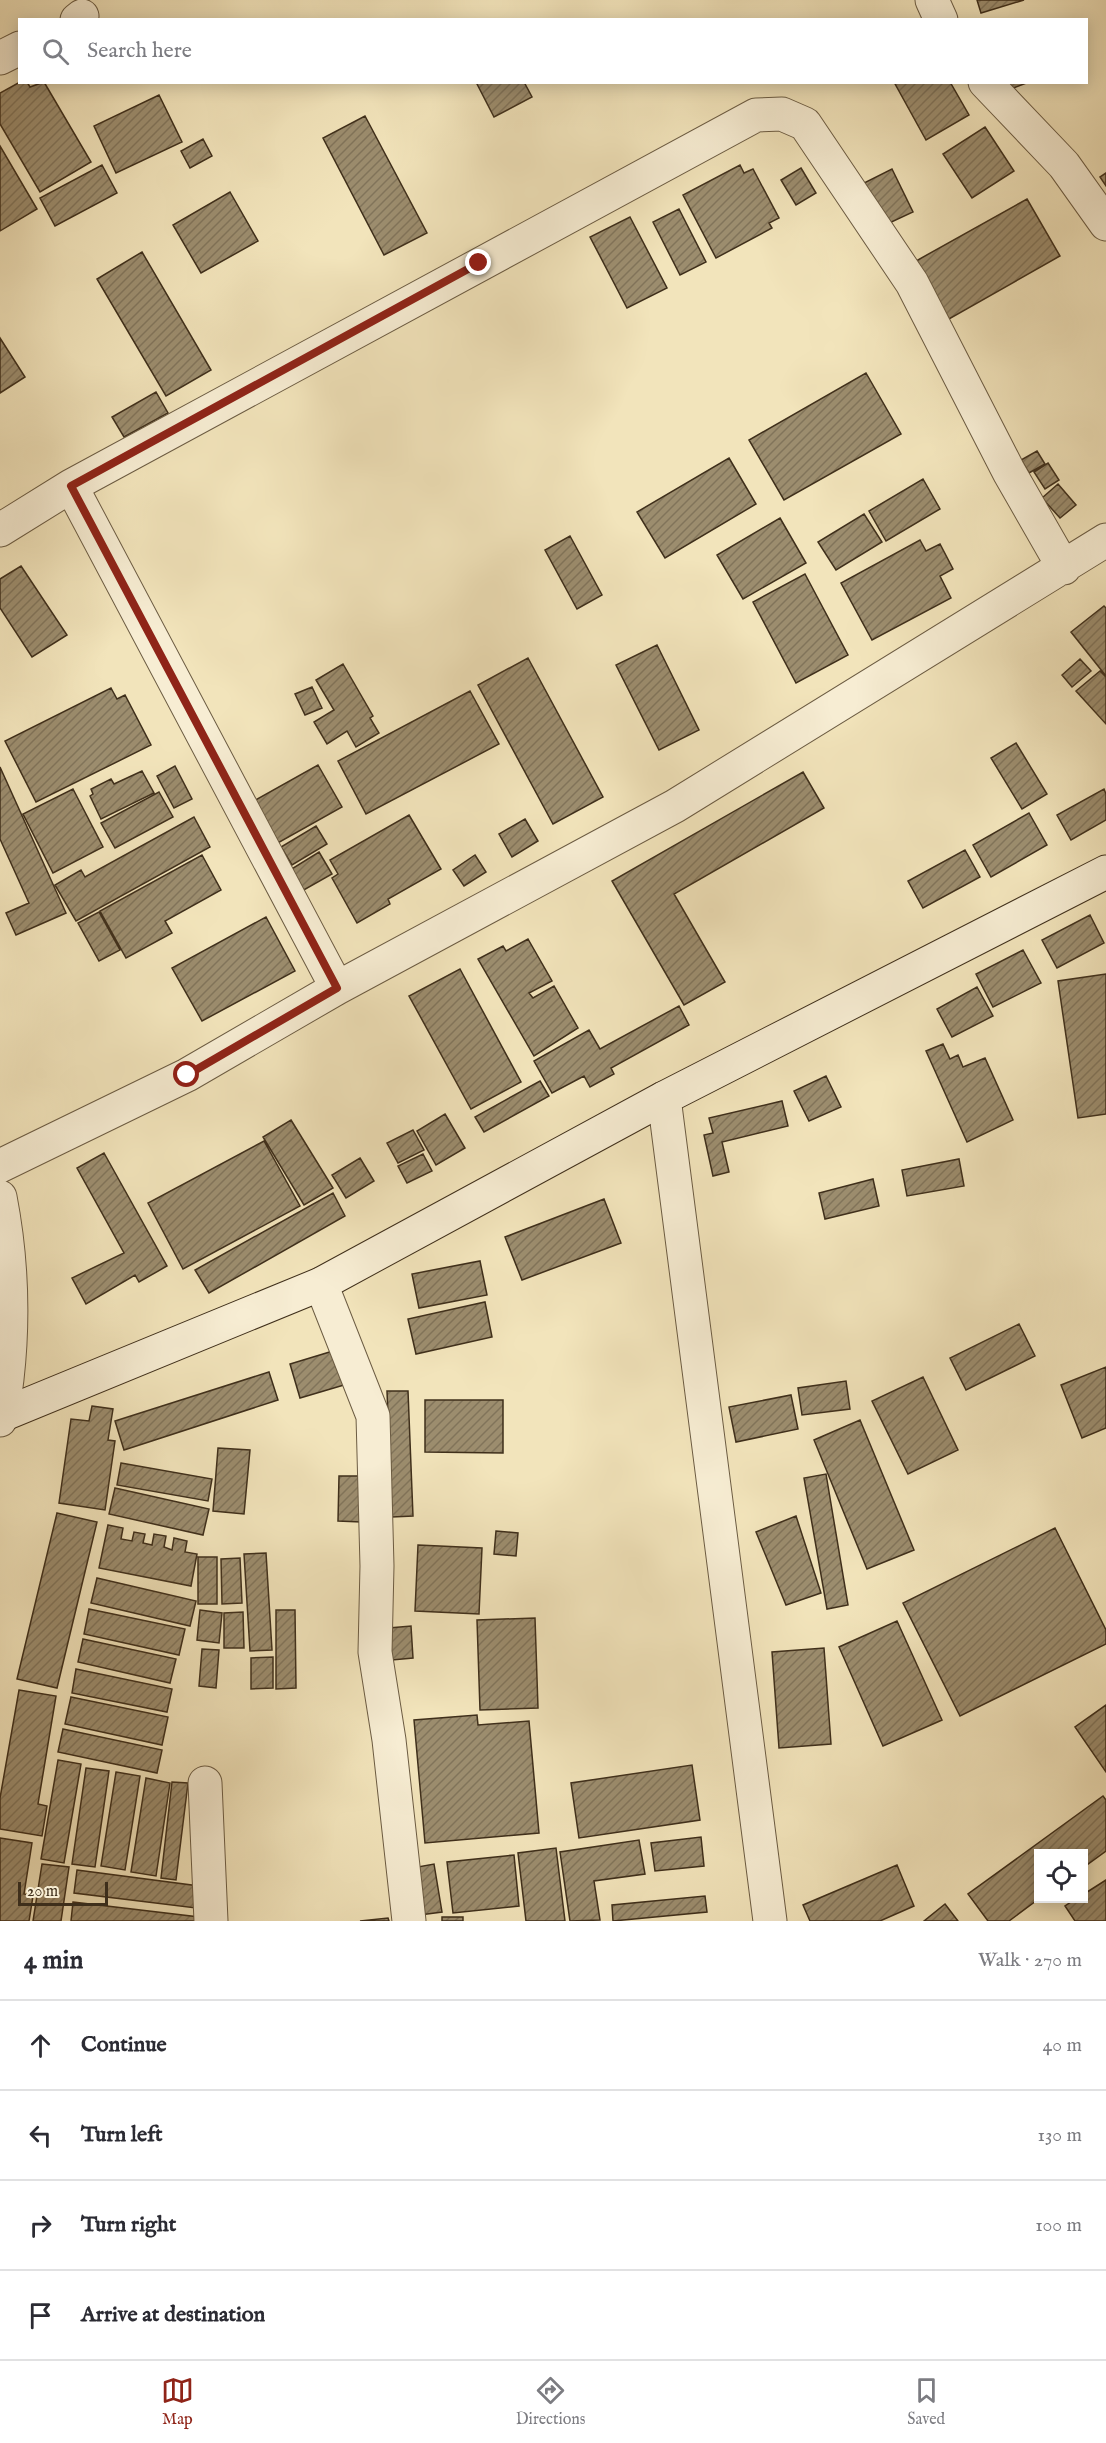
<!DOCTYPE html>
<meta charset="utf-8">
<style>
:root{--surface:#fff;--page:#f7f7f7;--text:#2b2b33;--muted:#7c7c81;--line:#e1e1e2;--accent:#8f2418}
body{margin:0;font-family:"IM FELL English",serif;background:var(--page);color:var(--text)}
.controls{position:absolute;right:18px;bottom:18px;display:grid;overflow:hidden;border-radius:0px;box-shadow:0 3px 15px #0003}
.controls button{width:54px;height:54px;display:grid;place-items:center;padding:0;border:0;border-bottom:2px solid var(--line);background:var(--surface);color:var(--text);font:30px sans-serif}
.scale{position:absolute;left:18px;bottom:15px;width:90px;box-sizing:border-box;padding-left:6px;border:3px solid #3f2f1b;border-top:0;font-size:16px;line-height:21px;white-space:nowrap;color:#3f2f1b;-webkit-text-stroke:4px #f7edd3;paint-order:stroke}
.stop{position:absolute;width:18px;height:18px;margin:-14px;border:4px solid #8f2418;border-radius:50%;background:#fff}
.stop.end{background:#8f2418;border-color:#fff;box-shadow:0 2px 6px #0008}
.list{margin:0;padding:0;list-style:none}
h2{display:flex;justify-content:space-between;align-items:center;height:78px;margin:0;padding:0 24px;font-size:26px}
h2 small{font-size:20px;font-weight:400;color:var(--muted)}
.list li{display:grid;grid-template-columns:39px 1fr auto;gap:18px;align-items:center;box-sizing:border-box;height:90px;padding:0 24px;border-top:2px solid var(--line)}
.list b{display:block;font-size:22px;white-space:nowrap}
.list em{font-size:20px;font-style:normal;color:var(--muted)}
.icon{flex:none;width:33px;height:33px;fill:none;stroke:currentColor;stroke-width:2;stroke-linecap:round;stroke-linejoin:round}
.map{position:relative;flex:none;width:1106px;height:1921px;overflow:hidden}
.search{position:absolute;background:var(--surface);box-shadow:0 3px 15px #0003;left:18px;right:18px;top:18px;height:66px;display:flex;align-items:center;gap:15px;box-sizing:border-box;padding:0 21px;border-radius:0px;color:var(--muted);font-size:22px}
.sheet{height:438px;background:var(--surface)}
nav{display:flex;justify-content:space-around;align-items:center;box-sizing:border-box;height:84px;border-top:2px solid var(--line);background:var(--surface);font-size:16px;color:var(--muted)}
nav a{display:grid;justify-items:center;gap:3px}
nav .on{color:var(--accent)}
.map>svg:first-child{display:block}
</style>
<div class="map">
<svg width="1106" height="1921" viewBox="0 0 1106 1921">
<defs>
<pattern id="building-hatch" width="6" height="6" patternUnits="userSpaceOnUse" patternTransform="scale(1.5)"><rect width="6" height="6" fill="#9c8d6e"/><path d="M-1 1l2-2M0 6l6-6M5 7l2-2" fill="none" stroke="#81745a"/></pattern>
</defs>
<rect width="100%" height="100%" fill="#f2e4bb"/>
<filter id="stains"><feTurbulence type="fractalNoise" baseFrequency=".00333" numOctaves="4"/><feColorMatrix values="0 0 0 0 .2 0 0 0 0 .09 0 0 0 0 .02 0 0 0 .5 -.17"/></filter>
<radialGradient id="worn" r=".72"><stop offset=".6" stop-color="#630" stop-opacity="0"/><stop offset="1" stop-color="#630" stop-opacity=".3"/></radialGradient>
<path fill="url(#building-hatch)" stroke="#3f2f1b" stroke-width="1.5" d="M977,0H1024L981,13Z
M20,82H27L30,87L44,82L91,162L40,192L0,124V93Z
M476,82H524L532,97L494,117Z
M894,82H950L969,115L926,140Z
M999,82H1029L1003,92Z
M159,95L182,142L116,173L94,126Z
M365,116L427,233L384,255L323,138Z
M985,127L1014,171L972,198L943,154Z
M203,139L212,156L190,168L181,151Z
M0,146L37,209L0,231Z
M102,165L117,193L55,226L40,198Z
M740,165L744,173L753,169L779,218L769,223L772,228L716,258L683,195Z
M801,168L816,193L796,205L781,180Z
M892,169L913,212L885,225L864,183Z
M1106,173V186L1100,177Z
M230,192L258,241L201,273L173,225Z
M1027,199L1060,256L949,319L916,261Z
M679,209L706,262L680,275L653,222Z
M630,217L667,288L627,308L590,237Z
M142,252L211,370L166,396L97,279Z
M0,338L25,377L0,393Z
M866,373L901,434L784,500L749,440Z
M156,392L168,413L124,437L112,417Z
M1037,451L1045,464L1029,473L1021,460Z
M729,458L756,504L665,558L637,512Z
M1048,463L1059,480L1045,489L1034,472Z
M923,479L940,509L886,541L869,511Z
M1058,484L1076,505L1060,518L1042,498Z
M864,514L882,542L836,570L818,542Z
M780,518L806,563L743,599L717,555Z
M570,536L602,595L577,609L545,550Z
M920,540L926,551L940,544L953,569L940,576L951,598L872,640L841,583Z
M21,566L67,635L32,657L0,608V579Z
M805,574L848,655L796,683L753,602Z
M1104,606L1106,608V676L1071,632Z
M657,645L699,730L659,750L616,665Z
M528,658L603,797L553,824L478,685Z
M1080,659L1091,671L1072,687L1062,675Z
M343,664L373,716L370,718L379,733L356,747L347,731L327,744L314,722L334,710L316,680Z
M1100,671L1106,677V724L1076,691Z
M312,687L322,708L305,715L295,694Z
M111,688L117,699L125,695L151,745L36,802L5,741Z
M470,691L499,744L366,814L338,761Z
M1016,743L1047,794L1022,809L991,758Z
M318,765L342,807L276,844L252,802Z
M175,766L192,799L174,808L157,776Z
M0,767L66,913L16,935L6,913L29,903L0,839Z
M142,771L154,793L101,819L90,796L93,794L91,789L111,779L114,784Z
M803,772L824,808L674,894L725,982L684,1005L612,881Z
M73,789L103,847L53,873L23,814Z
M1104,789L1106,794V820L1071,840L1057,815Z
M159,792L173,817L115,848L101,823Z
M1029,813L1047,845L991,877L973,845Z
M409,815L441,869L388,899L390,904L357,923L332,878L338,874L330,860Z
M194,817L210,847L76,921L55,885L81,870L85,877Z
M525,819L538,841L512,857L499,834Z
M316,826L327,844L292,865L281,847Z
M965,850L980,877L923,908L908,881Z
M319,852L332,874L302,891L290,870Z
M202,855L221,890L165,921L172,933L126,958L100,911Z
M475,855L486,872L464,886L453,870Z
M99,912L120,950L99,961L78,923Z
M1090,915L1104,943L1057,968L1042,940Z
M266,917L295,971L202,1021L172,968Z
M528,939L552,981L529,993L533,998L554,986L578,1028L534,1056L478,959L503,946L506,951Z
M1023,950L1041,983L993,1007L976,974Z
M460,969L521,1082L471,1109L409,996Z
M1106,974V1114L1078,1118L1058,981Z
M977,987L993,1016L952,1037L937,1009Z
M679,1006L689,1025L611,1068L614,1074L590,1087L584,1076L552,1093L534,1061L589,1030L600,1049Z
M943,1044L950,1059L958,1055L963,1067L985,1058L1013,1120L967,1142L926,1051Z
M826,1076L841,1107L809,1121L794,1091Z
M540,1081L549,1096L484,1132L475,1117Z
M782,1101L788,1126L722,1142L729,1172L713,1176L704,1135L713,1133L709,1118Z
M445,1114L465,1148L436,1165L417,1131Z
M291,1120L333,1188L304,1205L263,1137Z
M413,1130L424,1150L398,1163L387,1143Z
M264,1141L300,1206L183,1269L148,1203Z
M104,1153L167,1266L139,1282L135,1275L86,1304L72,1278L124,1253L77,1168Z
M423,1154L432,1171L407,1183L398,1166Z
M360,1158L374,1181L346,1198L332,1175Z
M959,1159L964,1186L907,1196L902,1170Z
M873,1179L879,1206L825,1219L819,1193Z
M333,1193L345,1216L209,1293L195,1270Z
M604,1199L621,1243L522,1280L505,1237Z
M480,1261L487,1295L419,1308L412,1274Z
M485,1302L492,1337L416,1354L408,1319Z
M1019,1324L1035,1356L966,1390L950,1358Z
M333,1351L344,1385L300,1398L290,1364Z
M1106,1367V1428L1082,1438L1061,1385Z
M269,1372L278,1400L124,1450L115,1421Z
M923,1377L958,1450L908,1474L872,1401Z
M846,1381L850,1409L802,1415L798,1388Z
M387,1391H408L413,1516L392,1517Z
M791,1395L798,1429L736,1442L729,1407Z
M425,1400H503V1453L425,1452Z
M92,1406L113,1409L108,1440L115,1441L105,1510L59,1503L71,1419L89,1421Z
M860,1420L914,1550L867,1569L814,1440Z
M218,1448L250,1450L244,1514L213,1511Z
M121,1463L212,1479L208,1501L117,1485Z
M826,1474L848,1605L827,1609L804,1478Z
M339,1476H362L361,1522L338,1521Z
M115,1488L209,1509L203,1535L109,1514Z
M57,1513L97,1522L57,1688L17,1679Z
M796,1516L821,1593L786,1605L756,1532Z
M108,1525L123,1528L121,1539L132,1541L134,1532L145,1534L143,1543L152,1545L154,1534L166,1536L164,1547L172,1550L174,1538L187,1541L185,1552L197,1554L191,1586L99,1568Z
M1055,1528L1106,1630V1644L960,1716L903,1603Z
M496,1531L518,1533L516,1556L494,1554Z
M418,1545L482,1548L479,1614L415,1611Z
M266,1553L272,1650L250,1651L244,1554Z
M198,1557H217V1604H198Z
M240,1558L242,1603L222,1604L221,1559Z
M97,1578L196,1601L190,1626L91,1603Z
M89,1609L185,1629L179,1655L84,1634Z
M200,1610L222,1613L219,1643L197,1640Z
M276,1610H295L296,1688L276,1689Z
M243,1612L244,1648H224V1613Z
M535,1618L538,1708L480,1710L477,1620Z
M897,1621L942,1720L883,1746L839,1647Z
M411,1626L413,1658L392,1660L389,1628Z
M83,1639L176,1659L170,1683L78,1662Z
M824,1648L831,1744L779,1748L772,1652Z
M202,1649L219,1650L216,1688L199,1686Z
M273,1657V1688L251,1689V1658Z
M76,1669L172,1689L167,1712L72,1693Z
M19,1690L56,1696L38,1804L47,1806L42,1836L0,1829V1798Z
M71,1697L168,1717L162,1745L65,1724Z
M1106,1705V1772L1075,1727Z
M477,1715L478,1725L529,1721L539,1833L425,1843L414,1720Z
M63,1729L162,1750L157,1773L58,1752Z
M58,1760L81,1764L64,1863L41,1859Z
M692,1765L700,1820L579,1838L571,1783Z
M86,1768L109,1771L95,1867L72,1864Z
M116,1772L140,1776L125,1870L101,1866Z
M146,1778L170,1783L156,1876L131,1872Z
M172,1782L188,1783L176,1880L161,1878Z
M1103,1796L1106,1800V1851L1084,1867V1854H1038L1040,1898L1009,1921H988L968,1894Z
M701,1837L704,1866L655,1871L651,1843Z
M0,1838L32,1843L24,1894L33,1896L29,1921H0Z
M639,1840L645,1874L594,1881L600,1920L570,1921L560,1852Z
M556,1848L565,1921H526L518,1853Z
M514,1855L519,1906L453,1913L447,1862Z
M42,1864L69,1867L61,1921H33Z
M434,1864L442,1912L420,1915L412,1868Z
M897,1865L914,1906L880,1921H810L803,1905Z
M77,1870L199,1886L196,1908L74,1893Z
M1106,1880V1921H1075L1065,1906L1077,1898H1084V1894Z
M705,1896L707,1912L613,1921L612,1905Z
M73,1902L199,1917V1921H71Z
M945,1904L958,1921H924Z
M442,1917H463V1921H442Z
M388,1918L389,1921H360Z"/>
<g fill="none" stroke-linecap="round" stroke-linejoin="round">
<g stroke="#6c5c43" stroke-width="35">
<path id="minor" d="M932,0L941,20
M77,20L82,16
M0,58L20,48
M985,82L1064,165L1106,224
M71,486L337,988
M0,530L71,486L756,115L782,114L805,124L912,283L1009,472L1064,568
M664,1098L770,1921
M0,1166L187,1075L337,988L675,806L1106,540
M0,1197C12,1259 14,1317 7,1379C5,1392 5,1408 0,1420
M321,1284L373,1416L377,1566L375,1652L389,1740L409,1921
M205,1783L211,1921"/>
</g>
<g stroke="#3f2f1b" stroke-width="35">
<path id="secondary" d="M2,1415L321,1284L664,1098L1106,872"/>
</g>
<use href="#minor" stroke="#f7edd3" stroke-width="33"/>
<use href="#secondary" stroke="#f7edd3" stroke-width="33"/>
</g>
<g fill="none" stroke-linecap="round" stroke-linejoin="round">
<path stroke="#8f2418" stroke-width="8" d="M187,1075L337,988L71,486L479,263"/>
</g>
<rect width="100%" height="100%" filter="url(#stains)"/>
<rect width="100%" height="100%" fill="url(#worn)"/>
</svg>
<div class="controls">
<button><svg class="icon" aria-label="locate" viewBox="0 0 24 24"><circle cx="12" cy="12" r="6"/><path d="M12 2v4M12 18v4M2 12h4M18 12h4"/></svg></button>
</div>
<div class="scale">20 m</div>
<div class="stop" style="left:187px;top:1075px"></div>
<div class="stop end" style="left:479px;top:263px"></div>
<div class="search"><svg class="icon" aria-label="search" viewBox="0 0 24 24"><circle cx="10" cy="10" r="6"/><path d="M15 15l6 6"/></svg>Search here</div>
</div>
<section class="sheet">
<h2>4 min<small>Walk · 270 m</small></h2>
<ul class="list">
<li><svg class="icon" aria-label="ahead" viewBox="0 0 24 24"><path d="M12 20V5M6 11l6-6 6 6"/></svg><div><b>Continue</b></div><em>40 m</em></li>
<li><svg class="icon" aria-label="left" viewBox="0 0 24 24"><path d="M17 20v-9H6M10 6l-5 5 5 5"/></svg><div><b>Turn left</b></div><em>130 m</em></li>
<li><svg class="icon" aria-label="right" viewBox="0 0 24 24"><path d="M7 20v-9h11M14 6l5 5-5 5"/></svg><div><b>Turn right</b></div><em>100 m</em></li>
<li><svg class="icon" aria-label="arrive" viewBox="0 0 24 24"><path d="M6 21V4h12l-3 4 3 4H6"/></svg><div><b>Arrive at destination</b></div></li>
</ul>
</section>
<nav>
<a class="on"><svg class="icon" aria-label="map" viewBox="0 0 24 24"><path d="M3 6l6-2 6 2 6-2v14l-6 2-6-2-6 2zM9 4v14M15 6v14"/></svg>Map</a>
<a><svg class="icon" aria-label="directions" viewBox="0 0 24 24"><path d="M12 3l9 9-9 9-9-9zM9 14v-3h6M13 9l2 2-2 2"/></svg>Directions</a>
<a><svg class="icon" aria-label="saved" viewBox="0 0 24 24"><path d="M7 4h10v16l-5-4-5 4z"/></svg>Saved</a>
</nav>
